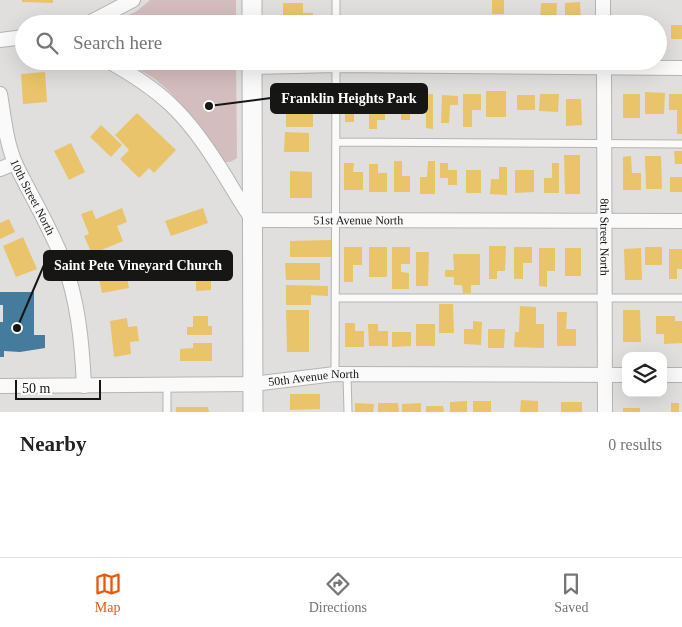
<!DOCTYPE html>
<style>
:root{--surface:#fff;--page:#f2f2f2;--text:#222;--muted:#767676;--line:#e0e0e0;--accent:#ea580c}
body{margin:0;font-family:"Times New Roman",serif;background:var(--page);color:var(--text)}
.controls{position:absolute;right:15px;bottom:15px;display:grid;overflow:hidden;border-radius:10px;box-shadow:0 5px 20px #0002}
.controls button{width:45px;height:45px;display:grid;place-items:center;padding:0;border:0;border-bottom:1px solid var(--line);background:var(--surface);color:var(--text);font:25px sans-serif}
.scale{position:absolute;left:15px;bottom:12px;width:86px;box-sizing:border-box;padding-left:5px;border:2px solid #161615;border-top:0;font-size:14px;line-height:18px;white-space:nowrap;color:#161615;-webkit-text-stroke:4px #fff;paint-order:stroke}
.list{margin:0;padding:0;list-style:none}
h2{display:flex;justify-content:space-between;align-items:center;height:65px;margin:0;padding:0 20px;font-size:21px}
h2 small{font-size:16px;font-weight:400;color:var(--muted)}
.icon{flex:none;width:28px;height:28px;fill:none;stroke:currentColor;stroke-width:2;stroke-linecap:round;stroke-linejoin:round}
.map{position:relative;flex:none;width:682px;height:412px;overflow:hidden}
.search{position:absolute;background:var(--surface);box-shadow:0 5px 20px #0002;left:15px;right:15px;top:15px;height:55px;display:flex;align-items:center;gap:12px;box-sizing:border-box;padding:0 18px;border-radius:28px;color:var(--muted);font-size:19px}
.sheet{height:145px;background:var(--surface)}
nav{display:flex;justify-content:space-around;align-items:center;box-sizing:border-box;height:70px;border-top:1px solid var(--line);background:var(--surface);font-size:14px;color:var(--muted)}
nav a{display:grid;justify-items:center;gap:2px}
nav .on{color:var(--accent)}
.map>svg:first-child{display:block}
</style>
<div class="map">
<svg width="682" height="412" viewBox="0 0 682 412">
<rect width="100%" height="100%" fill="#e0dfdd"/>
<path fill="#d4bdbf" d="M150,0H236V24H109L137,11Z
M121,61H236L237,158L230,162H225C202,134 184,102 155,79C145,72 132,67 121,61Z"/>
<path fill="#e9c46a" d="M22,0H53V3L22,2Z
M492,0H504V14H492Z
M580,2L581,24H565V3Z
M283,3H303V13H313V23H283Z
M541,3H557L556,24H540Z
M371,17H385V24H371Z
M534,18V24H517V19Z
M345,19H363V24H345Z
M412,19V24H393V20Z
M477,19H506V24H477Z
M633,19H656V24H633Z
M456,21H470V24H456Z
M671,25H682V39H671Z
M45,72L47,102L23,104L21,74Z
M486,91H506V117H486Z
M645,92L665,93L664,114H645Z
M410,93V120H401V111H392V94Z
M419,94H433V129L426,128V111H419Z
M463,94H481V110H472V127H463Z
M540,94H559L558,112L539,111Z
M623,94H640V118H623Z
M669,94H682V134H677V110H669Z
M369,95H385V120H377V129H369Z
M442,95L458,96V105H450L449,123H441Z
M517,95H535V110H517Z
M345,97H363V113H354V122H345Z
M566,99H581L582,125L566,126Z
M286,109H313V127H286Z
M137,113L176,150L154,173L149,168L139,178L120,159L129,150L115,135Z
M101,125L122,145L111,157L90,137Z
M285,132L309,133V152H284Z
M71,143L85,172L69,180L54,151Z
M674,151H682V164H675Z
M564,155H580V194H565Z
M631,156L632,173H641V190H623V157Z
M645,156H661L662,189H646Z
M394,161H402V176H410V192H394Z
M428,161H435V194H420V177H427Z
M344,163H354L353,172H363V190H344Z
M440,163H448V170H457V185H448V178H440Z
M552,163H559V193H544V178H552Z
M369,164H378V173H387V192H369Z
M499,167H507V195L490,194L491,179H499Z
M466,170H481V193H466Z
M515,170H534V192L515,193Z
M290,171L312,172V198H290Z
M670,177H682V192H670Z
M122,208L127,222L117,226L123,241L92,254L84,236L89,234L81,214L92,210L96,219Z
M203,208L208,223L171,236L165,221Z
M9,219L15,232L0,239V223Z
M23,237L37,269L16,277L3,246Z
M331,240V257H290V241Z
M489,246H506L505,271H497V279H489Z
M344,247H362V265H353V282H344Z
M369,247H387V277H369Z
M392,247H410V264H401V272L409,273V289H392Z
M514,247H532V263H523V279H514Z
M645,247H662V265H645Z
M539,248H555V271H547V287L539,286Z
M565,248H581V276H565Z
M641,248L642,280H625L624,249Z
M669,249H682V269H677V279H669Z
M416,252H429L428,286H416Z
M453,254H480V285H471V293H463L462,285H454V277H445V270H454Z
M124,263L129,288L102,293L97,269Z
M285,263H320V280H286Z
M211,267V290L196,291V268Z
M286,285L328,286V296L311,295V305H286Z
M439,304H453L454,333H439Z
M520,306L536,307V324H544V348L514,347L515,332H519Z
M286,310H309V352H287Z
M623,310H640L641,342H623Z
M557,312H567L566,329H576V346H557Z
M193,316H208V326H212V335H187V327H193Z
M656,316H675V321H682V343L664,344V334H656Z
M127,318L128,327L137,326L139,341L130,342L131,354L114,357L110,321Z
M473,321L482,322L481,345L464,344V329H473Z
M345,323H355V331H364V347H345Z
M368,324H378V331H388V346H369Z
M416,324H435V346H416Z
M488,329H505L504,348H488Z
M392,332H411V346L392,347Z
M193,343H212V361H180V349L193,348Z
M290,394H320V409L290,410Z
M521,400L538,401V412H520Z
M467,401V412H450V402Z
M473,401H491V412H473Z
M561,402H582V412H561Z
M355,403L374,404L373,412H355Z
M378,403H398L399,412H378Z
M421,403V412H402V404Z
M671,403H679V412H671Z
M426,406H443L444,412H426Z
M176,407H208L209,412H176Z
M623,408H640V412H623Z"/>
<path fill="#457b9d" d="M0,292H34V335H45V348L20,352L4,351V357H0V322H3V305H0Z"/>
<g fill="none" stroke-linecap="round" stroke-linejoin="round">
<g stroke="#b5b4b3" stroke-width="9">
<path id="service" d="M336,0V24
M336,142L682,144
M335,298H682
M335,374L336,65
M347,374L348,412
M167,412V385"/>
</g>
<g stroke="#b5b4b3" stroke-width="16">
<g id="minor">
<path d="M603,0V24"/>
<path d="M87,24L133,0"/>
<path d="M0,40L24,37"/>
<path id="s1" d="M108,61C161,90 186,114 218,165C230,183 240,203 253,220L682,221"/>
<path id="s2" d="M604,61L605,412"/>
<path d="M252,67L336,65L682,68"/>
<path id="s3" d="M0,94C4,117 6,143 16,165C31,196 49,225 62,258C78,299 82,342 84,386"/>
<path d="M0,169L15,163"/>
<path d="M663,375H682"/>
<path id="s4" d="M0,386L253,384L335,374L626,375"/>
</g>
</g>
<g stroke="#b5b4b3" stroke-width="21">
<path id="secondary" d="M252,0V24
M252,61L253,412"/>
</g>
<use href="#service" stroke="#fafafa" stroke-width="7"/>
<use href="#minor" stroke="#fafafa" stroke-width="14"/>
<use href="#secondary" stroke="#fafafa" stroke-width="19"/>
</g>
<g text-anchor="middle" stroke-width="5" stroke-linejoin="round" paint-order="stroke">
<g font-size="12" fill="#161615" stroke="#fff">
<text dy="4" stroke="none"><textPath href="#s3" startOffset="109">10th Street North</textPath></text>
<text dy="4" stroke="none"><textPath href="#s1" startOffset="324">51st Avenue North</textPath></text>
<text dy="4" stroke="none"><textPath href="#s2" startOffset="176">8th Street North</textPath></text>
<text dy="4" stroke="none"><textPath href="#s4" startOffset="314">50th Avenue North</textPath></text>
</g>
</g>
<path fill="none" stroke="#161615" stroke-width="2" d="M209 106L271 98M17 328L44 265"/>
<g fill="#161615" stroke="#fff" stroke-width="2">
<circle cx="209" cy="106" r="5"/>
<circle cx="17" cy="328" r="5"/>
</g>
<g fill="#161615" stroke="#161615" stroke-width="2">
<rect x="271" y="84" width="156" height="29" rx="5"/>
<rect x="44" y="251" width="188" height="29" rx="5"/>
</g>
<g font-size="14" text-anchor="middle" font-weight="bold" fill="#fff">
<text x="349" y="103">Franklin Heights Park</text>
<text x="138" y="270">Saint Pete Vineyard Church</text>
</g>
</svg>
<div class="controls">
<button><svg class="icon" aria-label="layers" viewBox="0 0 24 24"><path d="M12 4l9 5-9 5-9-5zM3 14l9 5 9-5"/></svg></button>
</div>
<div class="scale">50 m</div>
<div class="search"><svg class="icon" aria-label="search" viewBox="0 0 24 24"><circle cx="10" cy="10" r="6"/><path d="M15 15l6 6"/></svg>Search here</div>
</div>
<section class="sheet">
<h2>Nearby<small>0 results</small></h2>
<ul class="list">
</ul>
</section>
<nav>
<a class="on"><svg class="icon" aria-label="map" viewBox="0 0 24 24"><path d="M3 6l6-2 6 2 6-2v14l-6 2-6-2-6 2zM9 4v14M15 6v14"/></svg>Map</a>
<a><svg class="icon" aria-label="directions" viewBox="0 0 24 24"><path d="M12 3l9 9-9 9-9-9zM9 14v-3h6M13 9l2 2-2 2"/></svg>Directions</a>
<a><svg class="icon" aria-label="saved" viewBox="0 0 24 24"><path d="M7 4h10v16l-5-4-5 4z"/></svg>Saved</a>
</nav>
